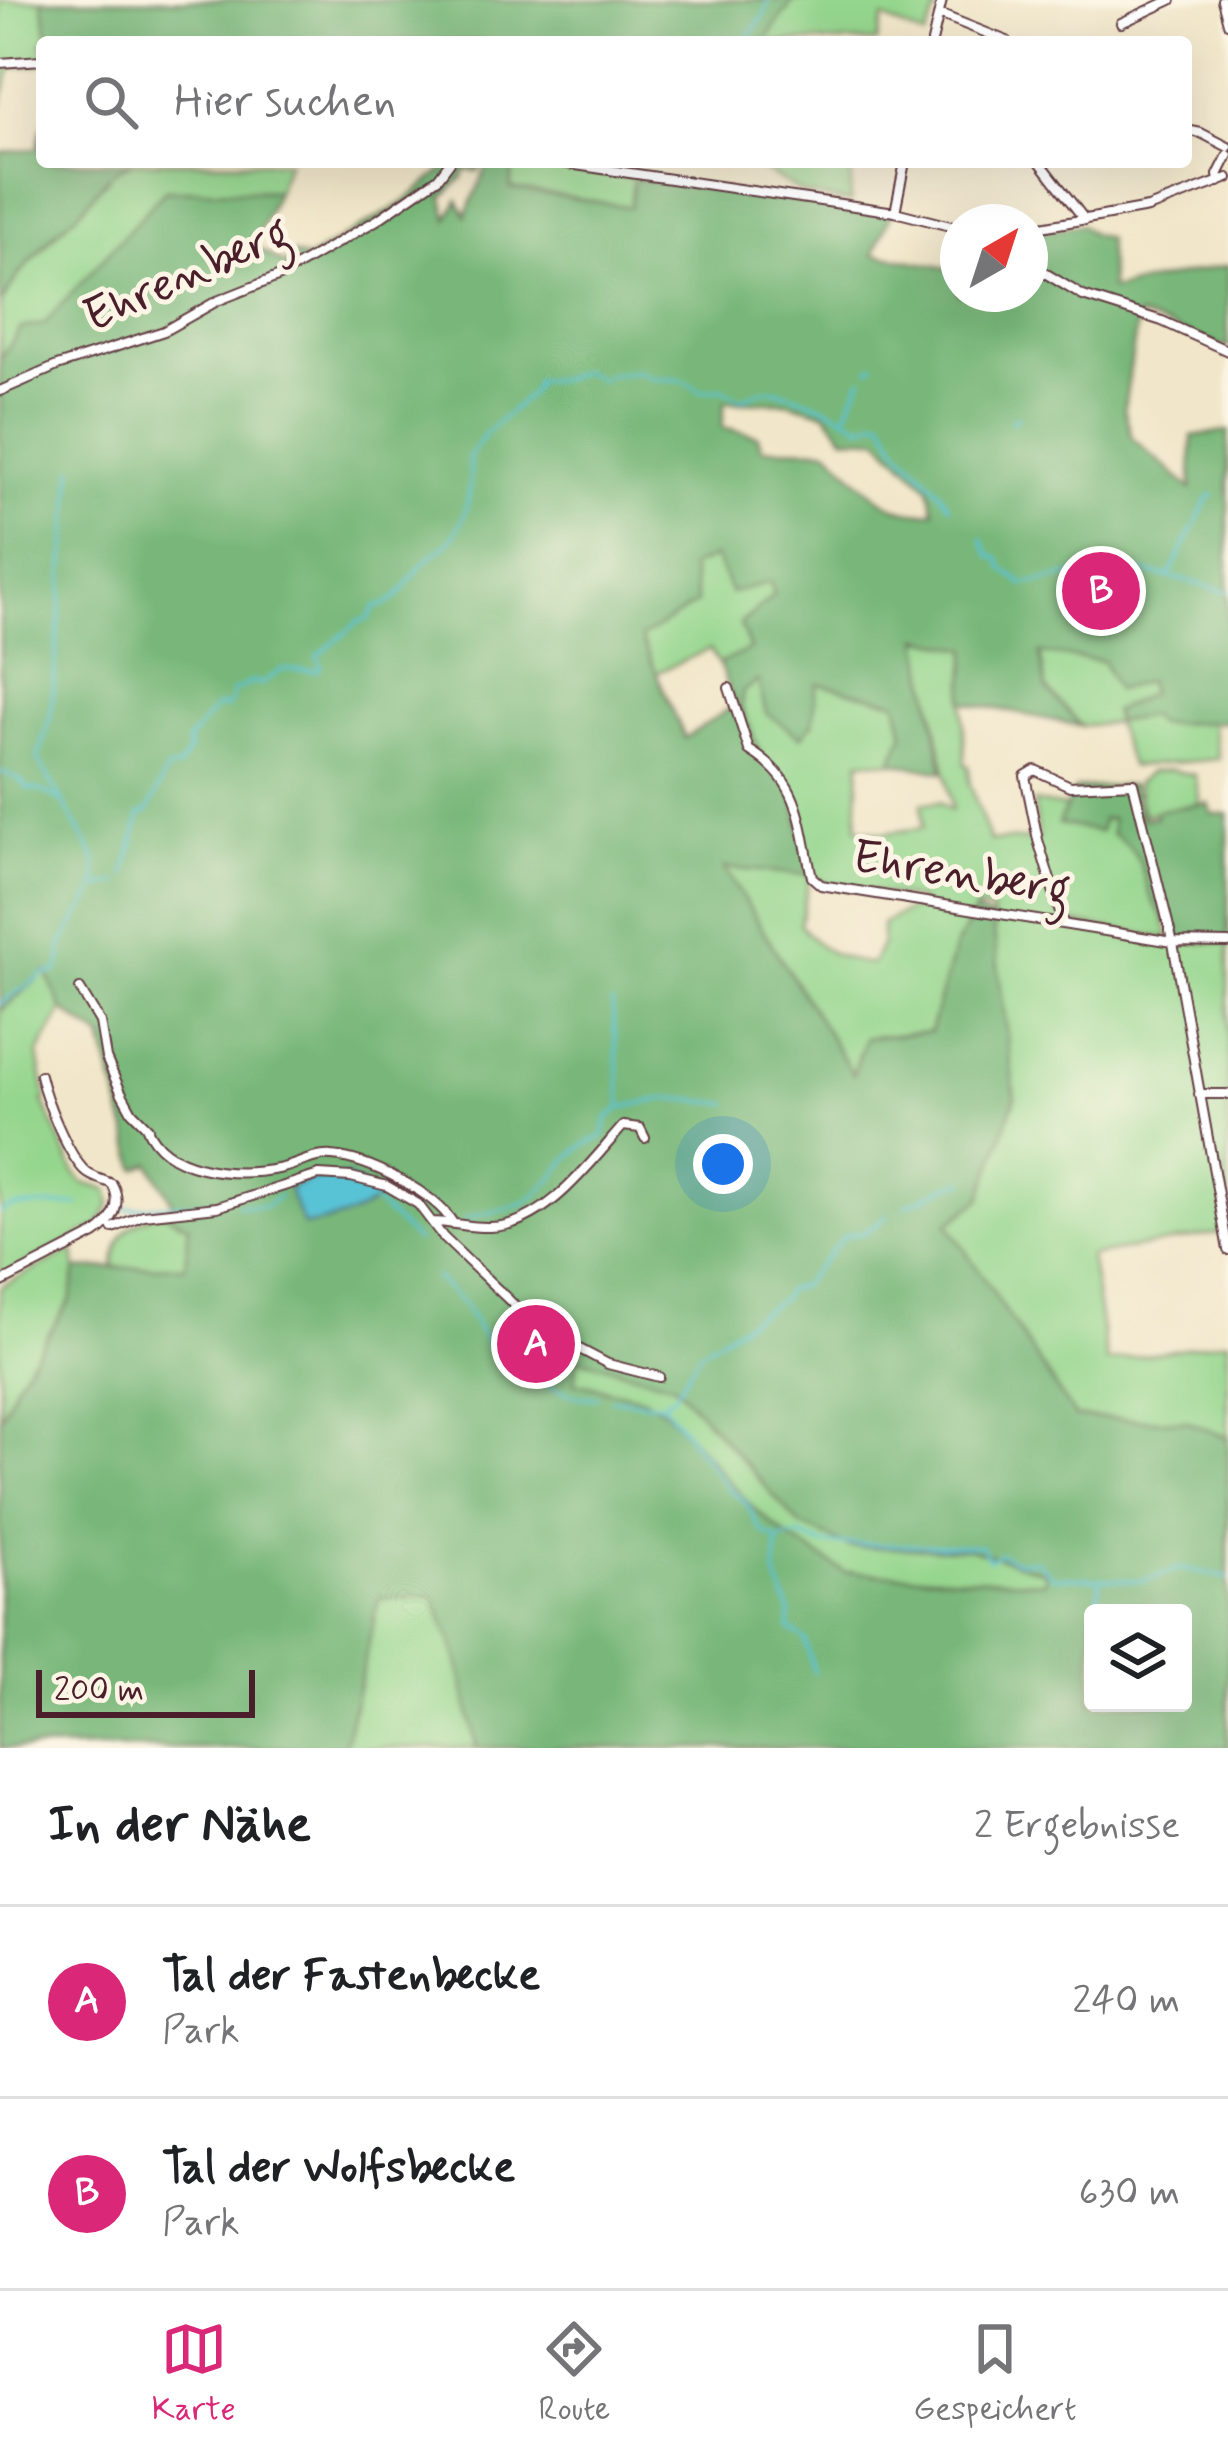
<!DOCTYPE html>
<html lang="de">
<meta charset="utf-8">
<style>
:root{--surface:#fff;--page:#f2f2f2;--text:#202124;--muted:#757577;--line:#e0e0e0;--accent:#db2777}
body{margin:0;font-family:Mynerve,sans-serif;background:var(--page);color:var(--text)}
.controls{position:absolute;right:36px;bottom:36px;display:grid;overflow:hidden;border-radius:12px;box-shadow:0 12px 48px #0002}
.controls button{width:108px;height:108px;display:grid;place-items:center;padding:0;border:0;border-bottom:3px solid var(--line);background:var(--surface);color:var(--text);font:60px sans-serif}
.compass{position:absolute;left:940px;top:204px;width:108px;height:108px;border-radius:50%;background:var(--surface);box-shadow:0 12px 48px #0002;rotate:39deg}
.scale{position:absolute;left:36px;bottom:30px;width:219px;box-sizing:border-box;padding-left:12px;border:6px solid #4a1f2b;border-top:0;font-size:33px;line-height:42px;white-space:nowrap;color:#4a1f2b;-webkit-text-stroke:9px #fcf5e5;paint-order:stroke}
.you{position:absolute;left:723px;top:1164px;width:42px;height:42px;margin:-30px;border:9px solid #fff;border-radius:50%;background:#1a73e8;box-shadow:0 0 0 18px #1a73e833}
.badge{display:grid;place-items:center;width:78px;height:78px;border-radius:50%;background:var(--accent);color:#fff;font-size:39px;font-weight:700}
.pin{position:absolute;translate:-50% -50%;border:6px solid #fff;box-shadow:0 3px 12px #0006}
.list{margin:0;padding:0;list-style:none}
h2{display:flex;justify-content:space-between;align-items:center;height:156px;margin:0;padding:0 48px;font-size:51px}
h2 small{font-size:39px;font-weight:400;color:var(--muted)}
.list li{display:grid;grid-template-columns:78px 1fr auto;gap:36px;align-items:center;box-sizing:border-box;height:192px;padding:0 48px;border-top:3px solid var(--line)}
.list b{display:block;font-size:45px;white-space:nowrap}
.list p{margin:0;font-size:39px;white-space:nowrap;color:var(--muted)}
.list em{font-size:39px;font-style:normal;color:var(--muted)}
.icon{flex:none;width:66px;height:66px;fill:none;stroke:currentColor;stroke-width:2;stroke-linecap:round;stroke-linejoin:round}
.map{position:relative;flex:none;width:1228px;height:1748px;overflow:hidden}
.search{position:absolute;background:var(--surface);box-shadow:0 12px 48px #0002;left:36px;right:36px;top:36px;height:132px;display:flex;align-items:center;gap:30px;box-sizing:border-box;padding:0 42px;border-radius:12px;color:var(--muted);font-size:45px}
.sheet{height:540px;background:var(--surface)}
nav{display:flex;justify-content:space-around;align-items:center;box-sizing:border-box;height:168px;border-top:3px solid var(--line);background:var(--surface);font-size:33px;color:var(--muted)}
nav a{display:grid;justify-items:center;gap:6px}
nav .on{color:var(--accent)}
.map>svg:first-child{display:block}
</style>
<div class="map">
<svg width="1228" height="1748" viewBox="0 0 1228 1748">
<rect width="100%" height="100%" fill="#fcf5e5"/>
<filter id="ink" filterUnits="userSpaceOnUse"><feTurbulence type="fractalNoise" baseFrequency=".00833" numOctaves="2"/><feDisplacementMap in="SourceGraphic" scale="24" xChannelSelector="R" yChannelSelector="G"/><feConvolveMatrix kernelMatrix="1 2 1 2 8 2 1 2 1" color-interpolation-filters="sRGB"/></filter>
<filter id="wash" filterUnits="userSpaceOnUse"><feTurbulence type="fractalNoise" baseFrequency=".004" numOctaves="4" result="noise"/><feDisplacementMap in="SourceGraphic" scale="48" xChannelSelector="R" yChannelSelector="G"/><feGaussianBlur stdDeviation="2.7" result="paint"/><feColorMatrix in="noise" values="0 0 0 0 0 0 0 0 0 0 0 0 0 0 0 0 0 1.4 0 .05"/><feComposite in="paint" operator="in"/></filter>
<g filter="url(#wash)">
<rect width="100%" height="100%" fill="#f1e6c9"/>
<path fill="#95d68e" stroke="#707a5c" stroke-width="3" d="M0,0H42L49,42H42V64L11,68L0,111Z
M794,0H941L925,37L883,18L877,42H764Z
M133,162H288L277,191H165L44,325L21,329L0,359V305L17,277L113,172Z
M514,162L634,178L631,207L510,188Z
M749,162H852L850,202L804,194Z
M716,557L770,582L774,595L751,649L719,664L710,649L656,673L640,638L696,603L691,566Z
M919,637L969,649L963,702L965,765L969,766V781L990,841L1039,839L1034,802L1065,807L1066,811L1100,831L1102,819H1111C1117,836 1128,843 1138,858C1153,879 1163,914 1169,938L1070,922L1062,908L1066,924L1174,943H1228V1242L1226,1232L1090,1256L1107,1362L1228,1340V1587L1059,1585L888,1748L605,1403L309,1232L308,1159L684,1382L814,1531L869,1547L1075,1418L947,1223L999,979L992,911L977,908L955,947L930,1032L866,1038L853,1076L724,867L810,875L800,924C818,950 841,961 872,964L882,943V924L918,905L920,900L827,884L809,871L740,706L743,691L759,680L813,723L816,682L898,702L904,733L892,762L860,761L857,828L885,833L923,828L922,803L940,802L951,810L952,806Z
M1039,653L1103,661L1147,680L1151,693L1115,711L1149,716L1156,724L1211,720L1219,759L1131,767L1115,723L1081,726L1046,688Z
M1170,770L1195,775L1200,803L1143,815L1137,783L1150,772Z
M46,971L63,1010L38,1055L46,1099L43,1101L74,1172L83,1183L108,1190L111,1204L98,1226L0,1279V1011Z
M160,1212L189,1226L186,1266L114,1268C116,1234 129,1223 160,1212Z
M74,1250L76,1269L71,1301L16,1383L0,1420V1287Z
M434,1595L457,1657L477,1748H344L379,1597Z"/>
<path fill="#78b779" stroke="#616b52" stroke-width="3" fill-rule="evenodd" d="M42,0H794L764,42H49Z
M42,126V162H133L113,172L80,211L53,235L17,277L0,305V153L38,148Z
M453,162H485L478,171L464,170L463,177L443,197L448,219L458,200L466,215L489,162H514L510,188L630,207L634,178L891,214L874,254L958,270V294H1030V233L1081,225L1091,234L1107,239L1111,290L1228,265V348L1138,316L1124,408L1132,438L1191,489L1192,436L1228,431V722L1156,724L1149,716L1115,722L1114,711L1150,693L1147,681L1116,690L1103,661L1040,653L1046,688L1081,726L963,702L968,649L920,638L943,772L892,762L904,733L897,702L817,683L813,723L801,737L766,713L758,681L743,691L741,706L762,757L792,786L810,875L724,868L853,1074L865,1038L930,1032L955,947L975,912L992,918L1015,1098L981,1199L948,1224L1075,1417L1187,1421L1228,1438V1748H477L457,1657L433,1596L379,1598L344,1748H0V1420L16,1383L70,1301L76,1269L185,1266L189,1226L160,1212L176,1209L150,1163L137,1169L102,1038L63,1010L46,972L0,1011V359L21,328L44,324L165,190L277,191L254,246L285,265L293,254L307,259L403,203ZM725,402H787L826,413L845,437L878,438L929,487L934,511C888,522 857,477 828,449L761,448L758,436L722,427ZM715,557L731,593L770,582L774,595L740,624L750,649L719,664L735,705L685,738L641,638L697,603L691,567ZM577,1358L675,1385L799,1524L850,1547L970,1549L1045,1572L1044,1582L845,1572L788,1537L753,1508L667,1412L643,1398L575,1382ZM1093,1613H1183V1703H1093Z
M1132,785L1141,819L1156,817L1155,811L1208,803L1212,814H1228V942L1181,941C1175,925 1170,924 1161,914C1139,888 1151,854 1112,834L1111,819H1102L1100,832L1058,824L1075,789Z"/>
<path fill="#59c3d5" stroke="#527180" stroke-width="3" d="M347,1176L379,1194C366,1217 329,1220 304,1226L288,1189L310,1180Z"/>
<g fill="none" stroke-linecap="round" stroke-linejoin="round">
<path stroke="#59c3d5" stroke-width="3" d="M745,42L764,15L769,0
M869,369L874,365
M845,415L862,378
M1011,422L1019,416
M73,468L51,714L38,759L95,858L97,887
M982,539L990,556L1000,559L1002,568L1023,584C1052,583 1073,572 1097,570C1141,567 1186,581 1228,592
M1169,576L1209,497L1214,495
M0,771L20,780L28,789L41,790L61,801
M125,876L140,814L148,812L167,769L178,768L189,750L188,741L218,705L225,708L231,702L232,692L253,681L261,684L283,669L317,671L321,666L317,658L319,655L358,622L369,618L375,607C399,605 407,582 422,565C431,555 443,549 451,539C469,515 472,485 469,457L487,432L531,393L536,381L560,380L582,371L602,380L607,375L639,371L651,378L682,380L701,391L722,389L740,399C750,397 759,390 768,390C788,390 845,414 861,426L881,419C891,429 893,445 903,454C919,470 936,485 950,506
M0,1004L44,974L57,972L62,958L61,945L97,887L119,883
M624,1107L670,1098L729,1104
M372,1200L417,1241
M237,1205L265,1206L280,1196
M906,1205C928,1198 942,1185 965,1181
M120,1209L222,1201
M0,1213L13,1207L79,1205
M465,1220C486,1210 510,1213 530,1199C564,1176 557,1155 602,1137L608,1118L622,1107L612,1003
M435,1277L464,1305L490,1348L548,1386L580,1397H598
M612,1399L663,1404L732,1493C753,1501 749,1515 761,1530C765,1535 773,1536 778,1540L798,1535L821,1544L981,1546L989,1560L1000,1554L1014,1561H1037L1053,1577L1143,1581L1182,1568L1228,1578
M663,1403L674,1395L701,1351L783,1298L786,1290L801,1286L845,1235L864,1233L889,1215
M778,1540L775,1573L790,1612L789,1629L805,1639L814,1672
M1098,1600L1100,1579"/>
</g>
</g>
<g filter="url(#ink)">
<g fill="none" stroke-linecap="round" stroke-linejoin="round">
<g stroke="#633d43" stroke-width="12">
<path id="street" d="M1222,0L1228,23
M939,14L1007,41
M1121,23L1171,0
M932,42L942,0
M0,63L42,60
M1186,130L1201,133L1228,147
M555,162L895,212L958,228
M1040,162L1085,220
M1219,182L1218,175L1228,155
M895,212L905,162
M1030,229L1148,208L1228,178
M1030,264L1083,296L1162,321L1228,351
M0,391L57,366L164,331L217,301L280,276L377,220L438,178L450,162
M729,688L749,750C802,782 799,821 812,877L821,885L1173,942L1228,943
M1063,923L1038,840L1025,776L1035,770L1070,786L1133,783L1173,943L1228,1250
M80,989L100,1022L106,1058L121,1092L132,1112L148,1128
M1199,1094H1228
M146,1126C164,1173 235,1177 278,1169C296,1166 314,1154 332,1156C368,1159 434,1192 453,1223
M433,1222C452,1222 470,1228 490,1227C545,1226 590,1163 623,1126L640,1128L645,1138
M113,1228L143,1215L217,1207L319,1175L351,1177L387,1186L418,1204L443,1237L536,1326L608,1364L659,1377
M0,1283L95,1234C113,1222 123,1204 112,1184C104,1180 93,1178 86,1172C68,1156 45,1098 40,1075"/>
</g>
<use href="#street" stroke="#fff" stroke-width="8"/>
</g>
</g>
<g text-anchor="middle" stroke-width="10" stroke-linejoin="round" paint-order="stroke">
<g font-size="48" fill="#4a1f2b" stroke="#fcf5e5">
<text transform="translate(186 272) rotate(-24)" y="17">Ehrenberg</text>
<text transform="translate(962 871) rotate(9)" y="17">Ehrenberg</text>
</g>
</g>
</svg>
<div class="controls">
<button><svg class="icon" aria-label="layers" viewBox="0 0 24 24"><path d="M12 4l9 5-9 5-9-5zM3 14l9 5 9-5"/></svg></button>
</div>
<svg class="compass" viewBox="-18 -18 36 36"><path d="M0-13l5 13h-10z" fill="#e53935"/><path d="M0 13l5-13h-10z" fill="#757577"/></svg>
<div class="scale">200 m</div>
<div class="you"></div>
<div class="pin badge" style="left:536px;top:1344px">A</div>
<div class="pin badge" style="left:1101px;top:591px">B</div>
<div class="search"><svg class="icon" aria-label="search" viewBox="0 0 24 24"><circle cx="10" cy="10" r="6"/><path d="M15 15l6 6"/></svg>Hier suchen</div>
</div>
<section class="sheet">
<h2>In der Nähe<small>2 Ergebnisse</small></h2>
<ul class="list">
<li><span class="badge">A</span><div><b>Tal der Fastenbecke</b><p>Park</p></div><em>240 m</em></li>
<li><span class="badge">B</span><div><b>Tal der Wolfsbecke</b><p>Park</p></div><em>630 m</em></li>
</ul>
</section>
<nav>
<a class="on"><svg class="icon" aria-label="map" viewBox="0 0 24 24"><path d="M3 6l6-2 6 2 6-2v14l-6 2-6-2-6 2zM9 4v14M15 6v14"/></svg>Karte</a>
<a><svg class="icon" aria-label="directions" viewBox="0 0 24 24"><path d="M12 3l9 9-9 9-9-9zM9 14v-3h6M13 9l2 2-2 2"/></svg>Route</a>
<a><svg class="icon" aria-label="saved" viewBox="0 0 24 24"><path d="M7 4h10v16l-5-4-5 4z"/></svg>Gespeichert</a>
</nav>
